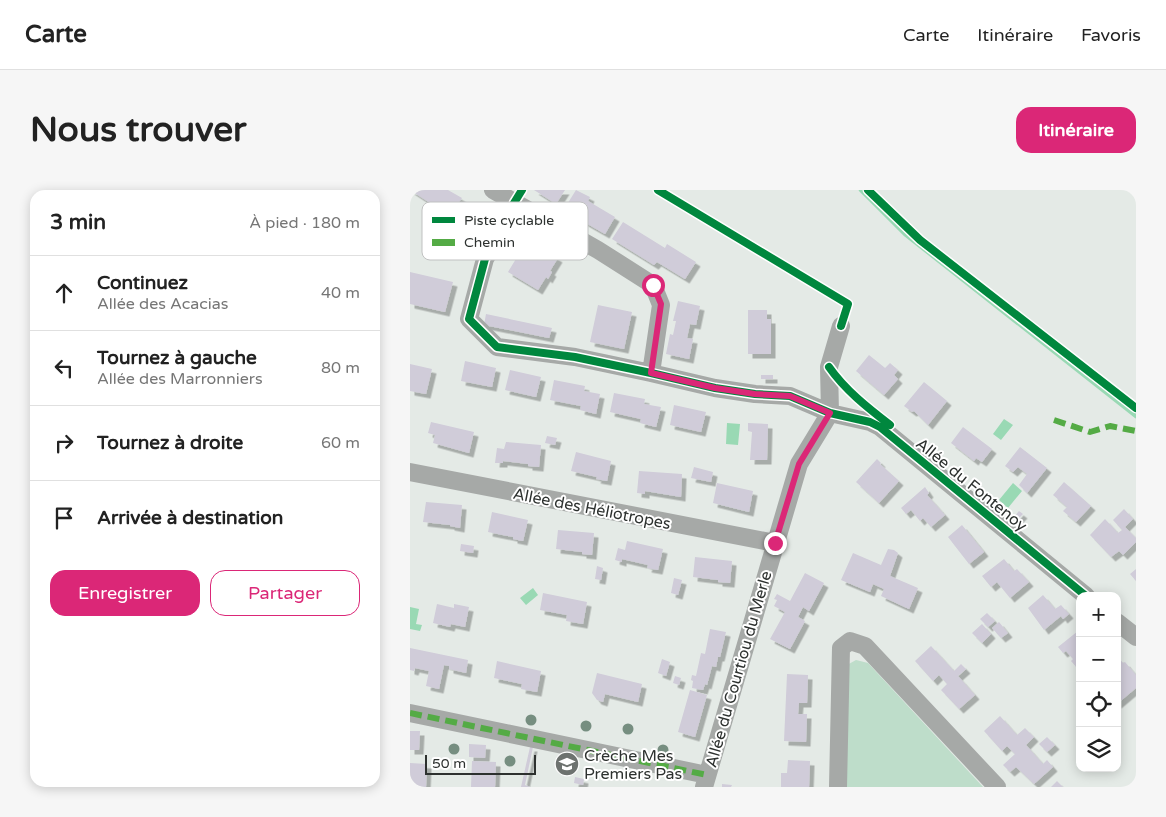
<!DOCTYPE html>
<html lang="fr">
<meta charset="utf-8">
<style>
:root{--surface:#fff;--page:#f6f6f6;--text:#222;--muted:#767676;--line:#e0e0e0;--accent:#db2777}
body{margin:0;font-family:"Varela Round",sans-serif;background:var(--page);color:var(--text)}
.controls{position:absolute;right:15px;bottom:15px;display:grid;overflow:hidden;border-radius:10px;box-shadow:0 2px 12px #0003}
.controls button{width:45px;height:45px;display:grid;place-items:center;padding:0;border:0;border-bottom:1px solid var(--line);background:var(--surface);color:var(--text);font:25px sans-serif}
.scale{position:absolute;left:15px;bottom:12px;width:111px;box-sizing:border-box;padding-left:5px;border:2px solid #2d312f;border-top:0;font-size:14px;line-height:18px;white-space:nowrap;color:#2d312f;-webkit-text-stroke:4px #fff;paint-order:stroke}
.stop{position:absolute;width:15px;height:15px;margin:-11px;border:4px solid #db2777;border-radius:50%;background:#fff}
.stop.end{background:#db2777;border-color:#fff;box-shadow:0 1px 5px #0008}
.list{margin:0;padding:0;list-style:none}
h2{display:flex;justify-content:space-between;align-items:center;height:65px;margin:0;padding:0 20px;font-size:21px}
h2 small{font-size:16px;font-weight:400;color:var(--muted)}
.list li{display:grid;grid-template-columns:32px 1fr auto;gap:15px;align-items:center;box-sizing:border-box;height:75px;padding:0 20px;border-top:1px solid var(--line)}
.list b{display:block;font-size:19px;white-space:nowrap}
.list p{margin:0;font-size:16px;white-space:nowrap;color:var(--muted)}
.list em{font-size:16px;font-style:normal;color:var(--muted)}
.actions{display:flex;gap:10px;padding:15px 20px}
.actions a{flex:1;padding:11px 0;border:1px solid var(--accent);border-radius:15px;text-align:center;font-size:18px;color:var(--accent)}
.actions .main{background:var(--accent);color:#fff}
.icon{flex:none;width:28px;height:28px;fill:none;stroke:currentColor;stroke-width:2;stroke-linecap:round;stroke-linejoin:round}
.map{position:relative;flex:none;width:726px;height:597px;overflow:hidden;border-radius:15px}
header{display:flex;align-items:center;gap:30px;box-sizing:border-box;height:70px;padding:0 25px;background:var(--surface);border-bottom:1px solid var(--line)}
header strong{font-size:24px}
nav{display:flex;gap:28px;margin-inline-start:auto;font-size:18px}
.intro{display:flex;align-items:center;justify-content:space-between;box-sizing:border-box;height:120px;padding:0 30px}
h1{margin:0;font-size:35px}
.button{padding:12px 22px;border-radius:15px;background:var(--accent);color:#fff;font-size:18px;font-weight:700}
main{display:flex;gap:30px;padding:0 30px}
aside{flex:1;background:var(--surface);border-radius:15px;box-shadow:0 2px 12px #0003}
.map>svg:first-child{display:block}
</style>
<header>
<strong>Carte</strong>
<nav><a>Carte</a><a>Itinéraire</a><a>Favoris</a></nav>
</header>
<div class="intro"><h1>Nous trouver</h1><a class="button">Itinéraire</a></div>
<main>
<aside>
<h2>3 min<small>À pied · 180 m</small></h2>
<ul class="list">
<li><svg class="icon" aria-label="ahead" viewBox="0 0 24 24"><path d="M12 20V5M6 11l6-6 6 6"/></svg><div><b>Continuez</b><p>Allée des Acacias</p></div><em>40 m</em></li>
<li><svg class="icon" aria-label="left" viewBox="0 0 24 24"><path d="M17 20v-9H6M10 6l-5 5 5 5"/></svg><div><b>Tournez à gauche</b><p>Allée des Marronniers</p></div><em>80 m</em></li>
<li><svg class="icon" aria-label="right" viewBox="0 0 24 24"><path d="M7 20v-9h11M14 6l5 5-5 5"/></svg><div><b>Tournez à droite</b></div><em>60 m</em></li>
<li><svg class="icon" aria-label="arrive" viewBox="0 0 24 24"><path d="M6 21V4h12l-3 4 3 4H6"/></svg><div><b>Arrivée à destination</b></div></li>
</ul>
<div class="actions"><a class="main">Enregistrer</a><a>Partager</a></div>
</aside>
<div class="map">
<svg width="726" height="597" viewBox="0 0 726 597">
<defs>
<filter id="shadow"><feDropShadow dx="4.5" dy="4.5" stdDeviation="0" flood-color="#0004"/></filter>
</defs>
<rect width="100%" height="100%" fill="#e4eae6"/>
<path fill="#beddca" d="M446,470L458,473L573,597H434L437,475Z"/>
<path fill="#99d9b4" d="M594,229L603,235L591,250L583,244Z
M317,233L330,234L328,255L316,254Z
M603,293L612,301L598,318L589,310Z
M123,398L128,405L116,415L110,408Z
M0,417L9,419L6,434L12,435L10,441L0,439Z"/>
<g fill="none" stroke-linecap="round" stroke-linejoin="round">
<path stroke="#99d9b4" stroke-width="4.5" d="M451,0L495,44L726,226"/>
</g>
<path fill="#d0ccd9" filter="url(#shadow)" d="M0,0H38L52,8L49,12L78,30L67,48L38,30L40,26Z
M124,0H155L146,14Z
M166,0L180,7L178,11L205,27L195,44L167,28L169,24L156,16Z
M213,32L255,58L257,54L286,72L275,89L247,72L244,75L202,49Z
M118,49L148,68L140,81L142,82L138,89L136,87L128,100L98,82Z
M0,82L43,92L35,122L0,114Z
M268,111L290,116L286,135L280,134L277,148L283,149L279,169L256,164L260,144L263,145L266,131H263Z
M188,115L222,122L214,159L180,152Z
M338,120H357V129H361V164H338Z
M76,124L142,138L139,148L74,135Z
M459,165L475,178L480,173L488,180L484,185L488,189L474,205L446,181Z
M55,171L86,178L82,197L51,191Z
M0,174L22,179L16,204L0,201Z
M100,180L131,187L126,207L95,200Z
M351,185H363V189H351Z
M144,190L175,196L174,201L190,204L186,224L170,220L171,216L140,210Z
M514,192L537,211L518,235L504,221L502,222L494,216Z
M204,203L235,209L234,214L251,217L246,237L230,233L231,229L200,222Z
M264,215L296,222L291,242L260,235Z
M21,232L64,242L59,263L23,253L25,245L18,243Z
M338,233L358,234L357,270H340L342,242L338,241Z
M553,237L582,259L572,272L566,268L564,271L541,253Z
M137,246L147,248L145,255L135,253Z
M96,252L131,255L129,277L118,276V274L93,271V273H85L87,258L94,259Z
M610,257L637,278L617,303L609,295L617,284L608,277L603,282L595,276Z
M166,262L201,271L197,291L186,289L187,287L161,281Z
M467,269L471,273L470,274L489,291L469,313L446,292Z
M284,277L303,282L301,292L281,288Z
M229,281L272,284L271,307L235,301V304L227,303Z
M654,292L681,316L666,332L653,321L657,317L643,305Z
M307,293L343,301L339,322L303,313Z
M515,297L519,303L517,305L535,325L521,337L513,328L510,331L501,320L496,324L491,318Z
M16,312L52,315L50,338L40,336V335L13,332Z
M714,319L723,329L715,337L726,348V352L713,365L709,361L701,367L680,345L695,329L708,343L712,340L703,330Z
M609,321L613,324L608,329L604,327Z
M82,322L118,330L113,351L103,349V347L78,342Z
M552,335L574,362L559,374L538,347Z
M148,340L184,343L182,365L172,364V362L146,359Z
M217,351L253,359L248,380L237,378L238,375L212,369V372L205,370L208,358L215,360Z
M51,354L64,356L63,363L50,361Z
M478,359L484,360L488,363L480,386L508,398L499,419L471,406L474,399L463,394L460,402L431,390L443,363L471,375Z
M285,367L322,371L320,393L308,392V390L283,387Z
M594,369L604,381L607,379L619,392L600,408L587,392L581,397L572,386Z
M187,376L193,378L191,390L185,389Z
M726,379V391L720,384Z
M395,383L414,393L399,421L393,417L388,427L395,431L380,459L360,449L375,422L364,416L367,410L364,409L367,404L380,411Z
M264,388L272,390L268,405L261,403Z
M133,403L177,412L173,434L156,431L157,425L130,420Z
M633,405L645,419L651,415L659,424L653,429L651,426L634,440L618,418Z
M27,414L44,418V414L59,417L55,437L41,434L40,437L23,433Z
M577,423L585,431L578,437L570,429Z
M589,432L598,443L591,448L582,438Z
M572,434L581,444L572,453L562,443Z
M300,439L316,442L310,467H308L306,477L302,476L297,495L295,494L293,500L282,498L283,491L281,490L282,485L286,486L291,463L295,464Z
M668,441L670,443V478L668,479L661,471L663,469L656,461L653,463L648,457Z
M521,456L544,481L551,474L556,479L548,486L565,505L549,519L531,500L537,494L529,485L523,491L505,471Z
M0,458L58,470L56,483L39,479V476L34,475L29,499L16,496L19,481L5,478L4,481L0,480Z
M709,468L713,473L715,472L726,485V498L707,514V469Z
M252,469L260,472L256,486L248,483Z
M87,471L131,481L127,502L111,499L112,494L84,488Z
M187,483L232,494L228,512L195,504L193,512L187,510L182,503Z
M377,484L398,485L397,513H389L388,524H397L396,552L374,551Z
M265,486L271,488L269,495L263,493Z
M280,500L297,505L285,547L268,542Z
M590,526L607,545L615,538L624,547L616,555L633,574L637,570L643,577L624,594L606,577L600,582L593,575L605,564L597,556L592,561L574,541Z
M0,541H10L9,560H0Z
M637,547L645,555L637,562L629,554Z
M59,554L76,555L75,568L59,567Z
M120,557H123L115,595L120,597H111Z
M378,570L400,571L399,597H371V583H377Z
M62,571L86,572L85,597H61Z
M0,573L17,574L16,597H0Z
M165,587L174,589L173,595L164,593Z
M647,591L653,597H641Z
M312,594L322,595L321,597H312Z"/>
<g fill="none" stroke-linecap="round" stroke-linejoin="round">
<path stroke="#a6a9a7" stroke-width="18" d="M83,0L188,60L243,95L251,115L241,183
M104,13L94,37L75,69L59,129L87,157L165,167L241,183L305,198L345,204L380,206L420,223L460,232L470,237L676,406
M420,223L419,177L431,136
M0,282L365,353
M707,432L726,447
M0,523L297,585
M294,597L389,274L420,223
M428,597L431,458L440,451L455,456L587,597"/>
<path stroke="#54ab45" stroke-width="6" stroke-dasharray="12 6" stroke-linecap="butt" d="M644,230L680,242L700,236L726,241
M0,523L297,585"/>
<g stroke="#fff" stroke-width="11">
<path id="cycleway" d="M112,0L104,13L94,37L75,69L59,129L87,157L165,167L241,183L305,198L345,204L380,206L420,223L460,232L470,237L676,406
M248,0L438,114L431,136
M458,0L510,50L726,218
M419,177C435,200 458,218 480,235"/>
</g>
<use href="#cycleway" stroke="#00873e" stroke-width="8"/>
</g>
<g fill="#768e80">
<circle cx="121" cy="530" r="5.5"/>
<circle cx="176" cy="536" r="5.5"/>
<circle cx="218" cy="539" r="5.5"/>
<circle cx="44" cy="559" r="5.5"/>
<circle cx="253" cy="560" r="5.5"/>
<circle cx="100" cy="571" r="5.5"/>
</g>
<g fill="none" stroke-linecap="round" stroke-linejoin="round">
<path stroke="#db2777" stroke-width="6" d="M243,95L251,114L241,183L305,198L345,204L380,206L420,223L389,274L365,353"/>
</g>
<defs>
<g id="school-disc" transform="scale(1.25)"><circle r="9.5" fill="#6d726f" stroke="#fff"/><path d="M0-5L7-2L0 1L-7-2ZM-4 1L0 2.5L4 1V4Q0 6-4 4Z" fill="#fff"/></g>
</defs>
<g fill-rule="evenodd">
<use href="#school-disc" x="157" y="574"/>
</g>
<g text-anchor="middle" stroke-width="4" stroke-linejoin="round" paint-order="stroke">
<g font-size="16" fill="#2d312f" stroke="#fff">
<text transform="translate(562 294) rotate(39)" y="6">Allée du Fontenoy</text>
<text transform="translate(182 318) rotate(11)" y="6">Allée des Héliotropes</text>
<text transform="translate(328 479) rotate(-74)" y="6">Allée du Courtiou du Merle</text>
</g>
<g font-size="16" fill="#2d312f" stroke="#fff" text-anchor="start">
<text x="174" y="571">Crèche Mes<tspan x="174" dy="18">Premiers Pas</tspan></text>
</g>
</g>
<rect x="12" y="12" width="166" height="58" rx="8" fill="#fff" stroke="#c0c1c1" stroke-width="1"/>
<rect x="22" y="27" width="23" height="6" fill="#00873e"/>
<rect x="22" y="49" width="23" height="7" fill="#54ab45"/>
<g font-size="14" fill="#2d312f">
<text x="54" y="35">Piste cyclable</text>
<text x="54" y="57">Chemin</text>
</g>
</svg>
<div class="controls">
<button>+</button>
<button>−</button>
<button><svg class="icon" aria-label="locate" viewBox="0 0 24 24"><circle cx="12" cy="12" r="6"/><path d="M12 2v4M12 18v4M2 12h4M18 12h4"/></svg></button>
<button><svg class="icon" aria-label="layers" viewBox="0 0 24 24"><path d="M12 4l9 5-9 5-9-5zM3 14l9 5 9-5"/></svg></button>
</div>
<div class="scale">50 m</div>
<div class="stop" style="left:243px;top:95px"></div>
<div class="stop end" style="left:365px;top:353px"></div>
</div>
</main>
